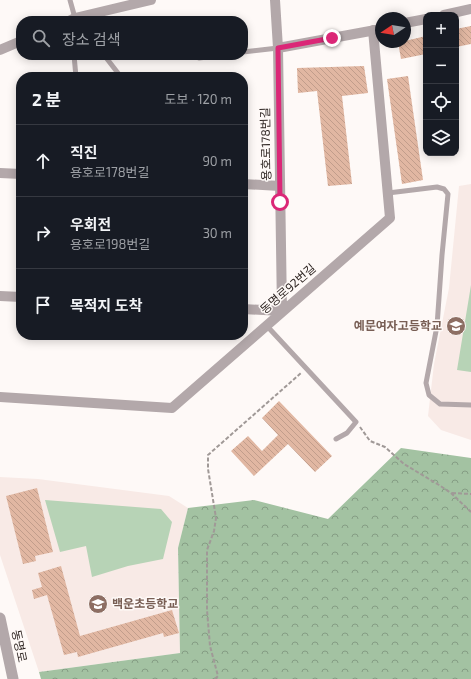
<!DOCTYPE html>
<html lang="ko">
<meta charset="utf-8">
<style>
:root{--surface:#171b24;--page:#20242c;--text:#f1f3f6;--muted:#9ea1a6;--line:#363941}
body{margin:0;font-family:"Exo 2","Noto Sans KR",sans-serif;background:var(--page);color:var(--text)}
.controls{position:absolute;right:12px;top:12px;display:grid;overflow:hidden;border-radius:8px;box-shadow:0 2px 10px #0003}
.controls button{width:36px;height:36px;display:grid;place-items:center;padding:0;border:0;border-bottom:1px solid var(--line);background:var(--surface);color:var(--text);font:20px sans-serif}
.compass{position:absolute;left:375px;top:12px;width:36px;height:36px;border-radius:50%;background:var(--surface);box-shadow:0 2px 10px #0003;rotate:258deg}
.stop{position:absolute;width:12px;height:12px;margin:-9px;border:3px solid #db2777;border-radius:50%;background:#fff}
.stop.end{background:#db2777;border-color:#fff;box-shadow:0 1px 4px #0008}
.list{margin:0;padding:0;list-style:none}
h2{display:flex;justify-content:space-between;align-items:center;height:52px;margin:0;padding:0 16px;font-size:17px}
h2 small{font-size:13px;font-weight:400;color:var(--muted)}
.list li{display:grid;grid-template-columns:26px 1fr auto;gap:12px;align-items:center;box-sizing:border-box;height:72px;padding:0 16px;border-top:1px solid var(--line)}
.list b{display:block;font-size:15px;white-space:nowrap}
.list p{margin:0;font-size:13px;white-space:nowrap;color:var(--muted)}
.list em{font-size:13px;font-style:normal;color:var(--muted)}
.icon{flex:none;width:22px;height:22px;fill:none;stroke:currentColor;stroke-width:2;stroke-linecap:round;stroke-linejoin:round}
.map{position:relative;flex:none;width:471px;height:679px;overflow:hidden}
.search{position:absolute;background:var(--surface);box-shadow:0 2px 10px #0003;left:16px;top:16px;width:232px;height:44px;display:flex;align-items:center;gap:10px;box-sizing:border-box;padding:0 14px;border-radius:16px;color:var(--muted);font-size:15px}
.panel{position:absolute;background:var(--surface);box-shadow:0 2px 10px #0003;left:16px;top:72px;width:232px;height:268px;border-radius:16px}
.map>svg:first-child{display:block}
</style>
<div class="map">
<svg width="471" height="679" viewBox="0 0 471 679">
<defs>
<pattern id="forest-crowns" width="20" height="18" patternUnits="userSpaceOnUse"><rect width="20" height="18" fill="#a3c2a2"/><path d="M2 6a3 3 0 1 1 6 0M12 15a3 3 0 1 1 6 0" fill="none" stroke="#859d84"/></pattern>
<pattern id="building-back-hatch" width="6" height="6" patternUnits="userSpaceOnUse"><rect width="6" height="6" fill="#e1b7a2"/><path d="M-1 5l2 2M0 0l6 6M5-1l2 2" fill="none" stroke="#c19d8b"/></pattern>
</defs>
<rect width="100%" height="100%" fill="#fef9f7"/>
<path fill="#f8eae6" d="M471,184V440L441,430L428,416L434,364L449,288L459,186Z
M0,477L38,479L169,496L188,508L178,548L180,653L39,672L0,555Z"/>
<path fill="url(#forest-crowns)" d="M401,448L471,458V679H41L39,672L180,653L178,548L188,508L254,500L328,519Z"/>
<path fill="#b7d3b6" d="M471,285V372L457,370Z
M45,500L161,509L172,522L163,559L128,566L92,577L86,546L60,552Z"/>
<path fill="url(#building-back-hatch)" d="M471,26V44L456,47V29Z
M426,36V54L401,59L398,42H405V41Z
M364,66L368,93L342,96L352,184L328,186L317,91L298,93L297,68Z
M408,76L423,180L402,184L387,79Z
M279,401L332,456L315,472L288,444L254,476L231,451L248,436L262,451L278,435L262,418Z
M37,488L53,552L35,556L36,561L23,564L6,496Z
M61,566L80,636L172,610L179,633L164,637L163,633L78,657L77,652L64,655L47,595L34,599L32,590L42,587L38,573Z"/>
<g fill="none" stroke-linecap="round" stroke-linejoin="round">
<path stroke="#a09997" stroke-width="2" stroke-dasharray="4 2" stroke-linecap="butt" d="M360,427L370,441L385,447L404,464L439,485L451,493L471,512
M452,493L471,494
M215,679L218,676L210,646L207,610V550L214,531L216,518L208,469V455L301,373"/>
<path stroke="#b3a8aa" stroke-width="5" d="M70,0L75,18
M243,52L278,48
M74,55L76,77
M104,55L121,77
M199,58L223,55
M388,193L437,187L444,189L448,194L442,255L437,326L426,383L429,395L440,404L471,405
M266,325L356,422L347,433L336,439"/>
<path stroke="#b3a8aa" stroke-width="10" d="M444,15L471,9
M69,21L75,18L151,0
M405,23L426,19
M278,48L381,29
M0,50L21,41
M0,173L21,174
M243,184L280,186
M0,296L21,297
M243,309L282,311L278,48L275,0
M0,397L172,408L390,218L373,30"/>
<path stroke="#b3a8aa" stroke-width="11" d="M0,618L13,679"/>
</g>
<g fill="none" stroke-linecap="round" stroke-linejoin="round">
<path stroke="#db2777" stroke-width="5" d="M280,202L278,48L332,38"/>
</g>
<defs>
<g id="school-disc" transform="scale(1)"><circle r="9.5" fill="#8d6e63" stroke="#fef9f7"/><path d="M0-5L7-2L0 1L-7-2ZM-4 1L0 2.5L4 1V4Q0 6-4 4Z" fill="#fff"/></g>
</defs>
<g fill-rule="evenodd">
<use href="#school-disc" x="456" y="326"/>
<use href="#school-disc" x="98" y="604"/>
</g>
<g text-anchor="middle" stroke-width="3" stroke-linejoin="round" paint-order="stroke">
<g font-size="12" fill="#2e2522" stroke="#fef9f7">
<text transform="translate(266 144) rotate(-91)" y="4">용호로178번길</text>
<text transform="translate(288 289) rotate(-41)" y="4">동명로92번길</text>
<text transform="translate(19 646) rotate(78)" y="4">동명로</text>
</g>
<g font-size="12" font-weight="bold" fill="#785e54" stroke="#fef9f7" text-anchor="end">
<text x="442" y="330">예문여자고등학교</text>
<text x="112" y="608" text-anchor="start">백운초등학교</text>
</g>
</g>
</svg>
<div class="controls">
<button>+</button>
<button>−</button>
<button><svg class="icon" aria-label="locate" viewBox="0 0 24 24"><circle cx="12" cy="12" r="6"/><path d="M12 2v4M12 18v4M2 12h4M18 12h4"/></svg></button>
<button><svg class="icon" aria-label="layers" viewBox="0 0 24 24"><path d="M12 4l9 5-9 5-9-5zM3 14l9 5 9-5"/></svg></button>
</div>
<svg class="compass" viewBox="-18 -18 36 36"><path d="M0-13l5 13h-10z" fill="#e53935"/><path d="M0 13l5-13h-10z" fill="#9ea1a6"/></svg>
<div class="stop" style="left:280px;top:202px"></div>
<div class="stop end" style="left:332px;top:38px"></div>
<div class="search"><svg class="icon" aria-label="search" viewBox="0 0 24 24"><circle cx="10" cy="10" r="6"/><path d="M15 15l6 6"/></svg>장소 검색</div>
<section class="panel">
<h2>2 분<small>도보 · 120 m</small></h2>
<ul class="list">
<li><svg class="icon" aria-label="ahead" viewBox="0 0 24 24"><path d="M12 20V5M6 11l6-6 6 6"/></svg><div><b>직진</b><p>용호로178번길</p></div><em>90 m</em></li>
<li><svg class="icon" aria-label="right" viewBox="0 0 24 24"><path d="M7 20v-9h11M14 6l5 5-5 5"/></svg><div><b>우회전</b><p>용호로198번길</p></div><em>30 m</em></li>
<li><svg class="icon" aria-label="arrive" viewBox="0 0 24 24"><path d="M6 21V4h12l-3 4 3 4H6"/></svg><div><b>목적지 도착</b></div></li>
</ul>
</section>
</div>
